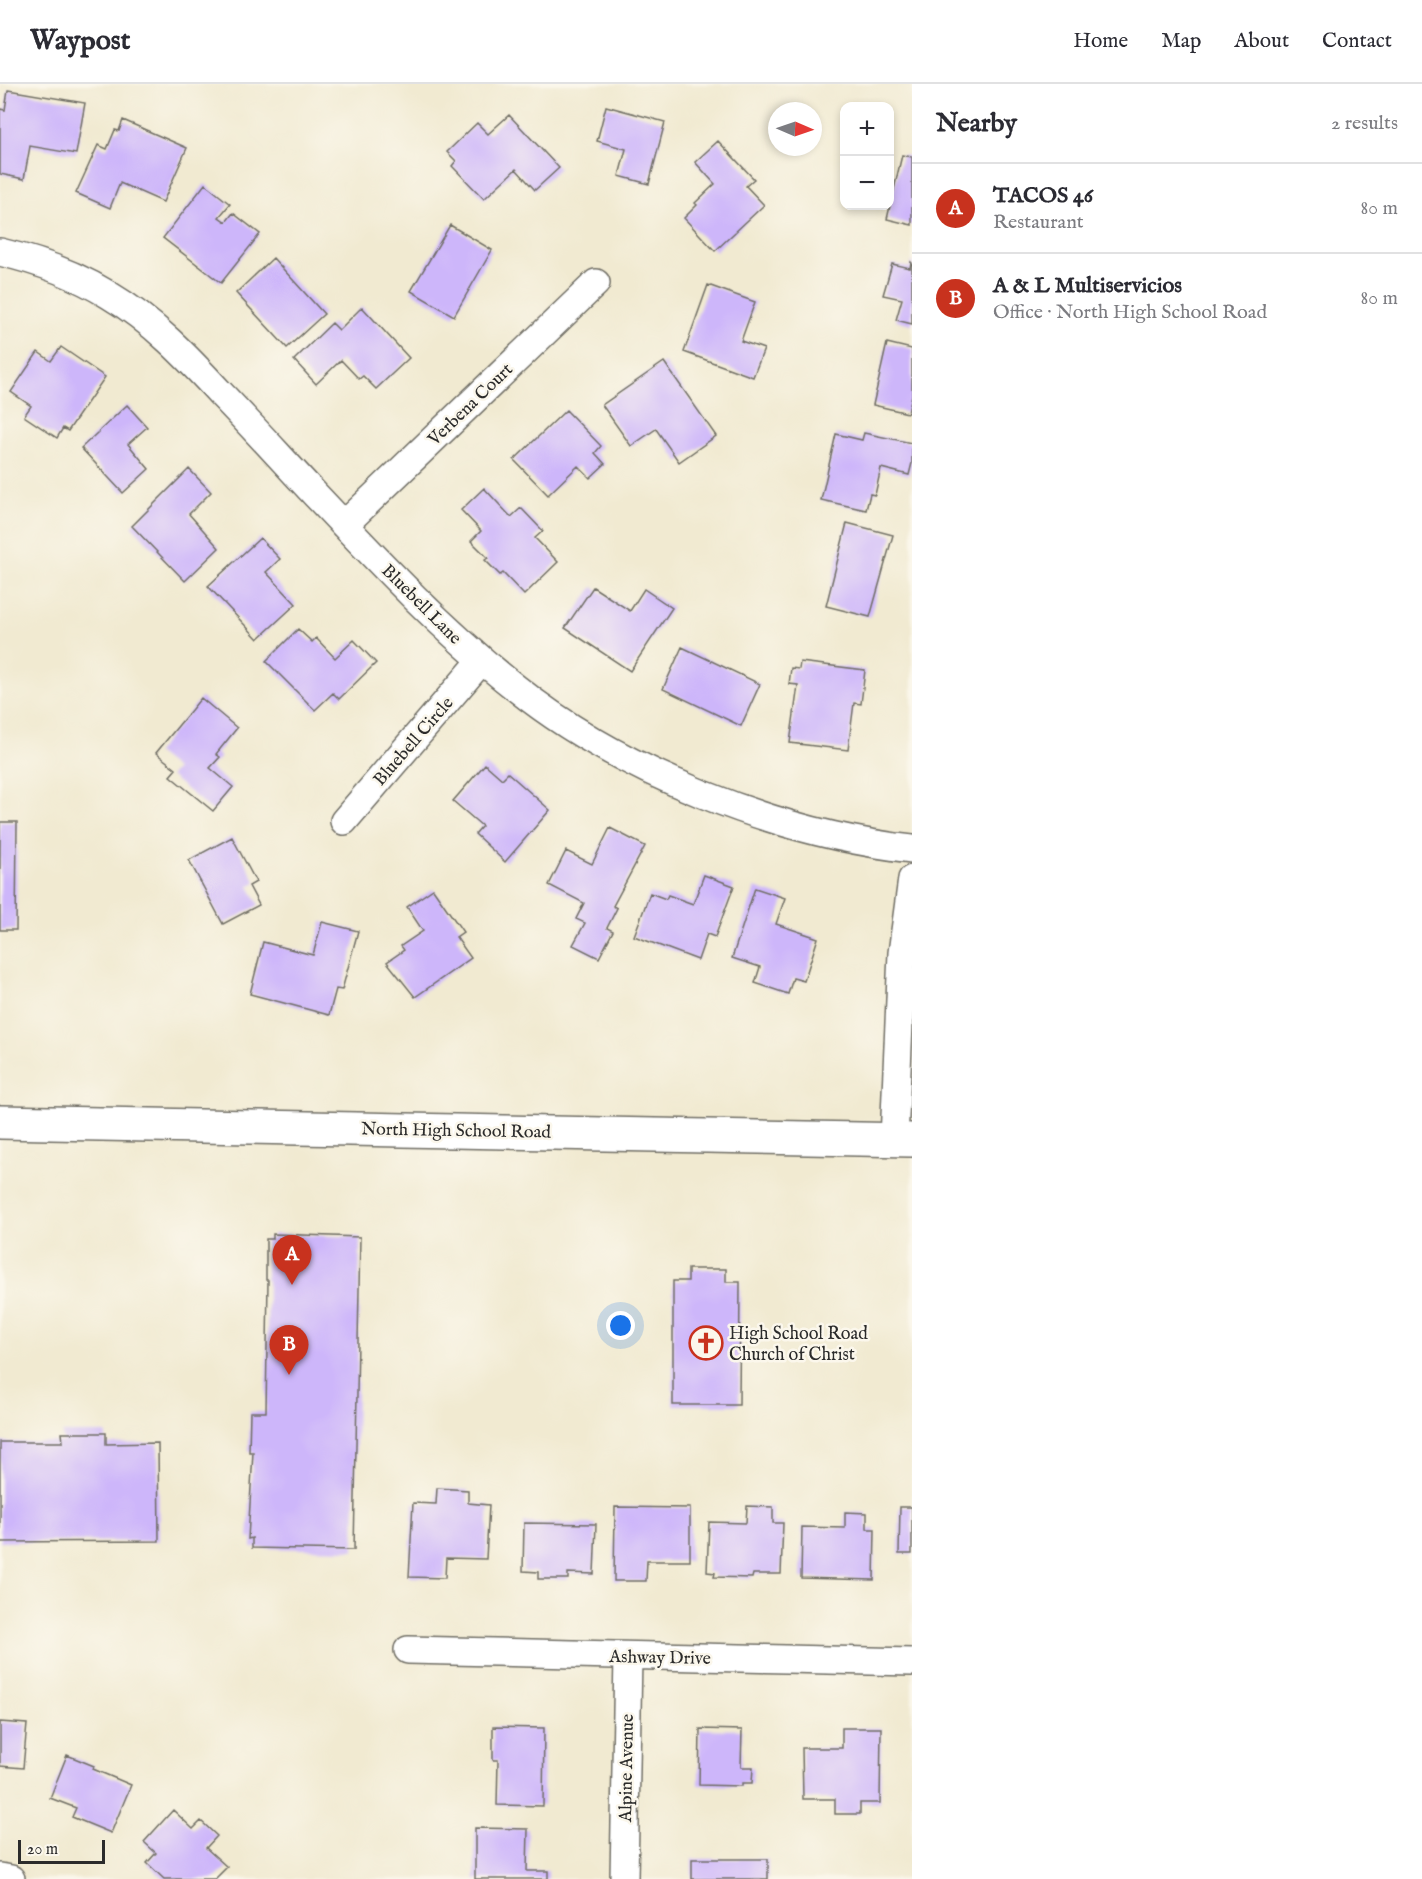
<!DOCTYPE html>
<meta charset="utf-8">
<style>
:root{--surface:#fff;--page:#f2f2f3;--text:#2b2b33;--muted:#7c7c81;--line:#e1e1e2;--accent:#c8321e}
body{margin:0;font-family:"IM FELL English",serif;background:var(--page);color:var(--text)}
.controls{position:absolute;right:18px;top:18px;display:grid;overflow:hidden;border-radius:12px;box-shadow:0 3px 9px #0003}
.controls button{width:54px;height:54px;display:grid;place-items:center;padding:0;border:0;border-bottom:2px solid var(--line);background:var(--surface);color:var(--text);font:30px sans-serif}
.compass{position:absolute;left:768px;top:18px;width:54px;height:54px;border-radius:50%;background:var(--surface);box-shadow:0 3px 9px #0003;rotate:92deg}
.scale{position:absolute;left:18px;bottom:15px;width:87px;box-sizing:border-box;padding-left:6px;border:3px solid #2b2b2b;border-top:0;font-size:16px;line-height:21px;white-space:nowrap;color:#2b2b2b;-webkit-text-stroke:4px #fbf7ec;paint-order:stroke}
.you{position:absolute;left:621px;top:1242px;width:21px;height:21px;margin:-15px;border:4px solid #fff;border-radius:50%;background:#1a73e8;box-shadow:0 0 0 9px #1a73e833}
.badge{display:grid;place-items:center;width:39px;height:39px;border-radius:50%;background:var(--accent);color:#fff;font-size:20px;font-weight:700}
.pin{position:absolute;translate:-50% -50px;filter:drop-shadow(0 2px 3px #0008)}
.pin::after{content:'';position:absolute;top:32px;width:21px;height:18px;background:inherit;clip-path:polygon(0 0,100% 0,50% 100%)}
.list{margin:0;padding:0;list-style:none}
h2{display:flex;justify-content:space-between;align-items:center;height:78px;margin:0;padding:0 24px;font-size:26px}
h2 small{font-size:20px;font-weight:400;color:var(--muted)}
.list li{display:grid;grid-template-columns:39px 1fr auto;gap:18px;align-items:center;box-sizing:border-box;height:90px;padding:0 24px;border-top:2px solid var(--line)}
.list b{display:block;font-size:22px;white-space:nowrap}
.list p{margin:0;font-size:20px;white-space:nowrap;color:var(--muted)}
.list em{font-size:20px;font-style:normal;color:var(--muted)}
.map{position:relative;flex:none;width:912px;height:1795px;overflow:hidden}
header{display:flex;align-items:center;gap:36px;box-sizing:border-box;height:84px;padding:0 30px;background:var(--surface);border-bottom:2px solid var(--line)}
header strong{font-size:28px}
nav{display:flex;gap:33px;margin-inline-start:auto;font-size:21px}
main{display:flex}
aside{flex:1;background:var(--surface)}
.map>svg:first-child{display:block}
</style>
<header>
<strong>Waypost</strong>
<nav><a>Home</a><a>Map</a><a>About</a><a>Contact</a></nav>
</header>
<main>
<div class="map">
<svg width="912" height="1795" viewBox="0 0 912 1795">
<rect width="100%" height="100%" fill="#fbf7ec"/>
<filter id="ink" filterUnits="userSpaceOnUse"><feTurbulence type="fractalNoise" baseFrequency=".0167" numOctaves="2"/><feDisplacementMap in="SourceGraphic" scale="12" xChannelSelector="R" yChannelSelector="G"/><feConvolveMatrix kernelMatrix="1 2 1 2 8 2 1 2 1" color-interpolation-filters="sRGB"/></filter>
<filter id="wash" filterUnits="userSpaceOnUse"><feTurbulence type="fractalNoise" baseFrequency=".008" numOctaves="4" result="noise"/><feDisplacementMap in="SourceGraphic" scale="24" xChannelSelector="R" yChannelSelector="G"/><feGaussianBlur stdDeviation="1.35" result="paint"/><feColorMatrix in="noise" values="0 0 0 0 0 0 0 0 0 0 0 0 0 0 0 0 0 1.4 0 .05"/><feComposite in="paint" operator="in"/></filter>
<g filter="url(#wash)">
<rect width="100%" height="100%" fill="#f1ead1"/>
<g id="blocks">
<path fill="#cdb6fa" d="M8,6L85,19L76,70L30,62L24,95L0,90V25L5,26Z
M606,22L665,38L649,100L619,92L626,65L597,57Z
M509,31L559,84L535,106L516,85L484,115L452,82L456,77L447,68L477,39L488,50Z
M123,36L187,64L163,118L120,99L110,124L76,109L98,61L107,65L115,46L119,47Z
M718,57L754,95L746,102L764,121L715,167L684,134L697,121L695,119L715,100L695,78Z
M902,71L912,73V141L887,135Z
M205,100L230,120L219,133L226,138L233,129L260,150L221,199L163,154Z
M450,141L492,166L454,232L411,207Z
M273,174L324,230L287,264L236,209Z
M911,178L912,179V240L896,236L902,215L883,211L892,180L910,184Z
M708,201L755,218L741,257L764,265L753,293L684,268Z
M362,223L409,274L376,305L363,292L359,295L341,276L316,300L294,276L332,239L339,246Z
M887,259L912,265V311L908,329L873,321Z
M61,263L105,293L68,347L63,344L57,354L24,332L31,322L11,308L38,268L51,277Z
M664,278L716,352L679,378L656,345L631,362L602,321Z
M127,321L147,343L128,360L149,385L123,409L81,364Z
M566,326L601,362L595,369L605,380L590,394L578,382L548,411L514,376Z
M864,349L912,359V379L909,391L881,384L875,411L870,410L866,426L821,416L836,350L862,356Z
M189,385L211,408L189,430L219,464L185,497L132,442Z
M484,404L511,433L521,424L543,447L535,454L558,478L524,511L503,489L500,491L485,476L488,474L471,457L481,447L461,426Z
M847,439L893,451L870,533L826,522Z
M260,454L280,475L266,488L296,520L258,555L208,502Z
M593,503L630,527L644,505L672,524L630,587L565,544Z
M298,545L312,558L316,554L335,574L354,556L376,579L339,615L333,609L315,626L266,577Z
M682,563L760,600L741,642L663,605Z
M800,578L865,586L861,620L854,619L848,666L790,659L798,601L789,600L791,584L799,585Z
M201,614L237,644L216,670L220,673L210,684L233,703L213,727L170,692L176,685L156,669Z
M485,680L502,695L508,689L550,726L505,778L475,750L482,742L453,717Z
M0,738H17L16,846H0Z
M610,744L645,762L613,822L617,824L607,844L613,847L599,874L573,861L585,839L576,835L584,819L549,801L566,767L592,780Z
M232,753L256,798L249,802L259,821L223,840L189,776Z
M704,791L734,802L715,853L707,850L698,876L634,852L650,809L666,815L668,811L693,820Z
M755,804L785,814L776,840L818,854L804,897L793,894L788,910L755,899L760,883L732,874Z
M433,805L463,848L456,853L471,874L415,913L387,878L404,866L401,862L423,847L407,823Z
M322,838L358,847L342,906L336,905L329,931L250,910L263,858L313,871Z
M273,1150L360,1153L354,1466L252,1464V1454L248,1455L253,1368H249L250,1328H266L268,1196H266V1155H273Z
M688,1185H726V1198H740L739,1321H673V1197H688Z
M62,1349H106V1360L158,1359L159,1457L0,1458V1358H63Z
M437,1404L468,1406V1419L489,1421L486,1475L446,1474L445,1494L409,1493L413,1419L436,1420Z
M747,1422L773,1423V1439H783L781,1490H753L752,1494L714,1493L715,1489L707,1488L709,1438L746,1439Z
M615,1423L690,1424V1477H647L646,1497H614Z
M900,1423H912V1470H899Z
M845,1428L867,1429V1445H875L874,1496L801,1494L802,1443L845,1444Z
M524,1439L596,1440L594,1490L568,1489V1495H538V1488L523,1487Z
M0,1638L27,1640L23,1684L0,1682Z
M493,1643L544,1644L543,1722L497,1721L498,1676H493Z
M842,1644H881L880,1719H860V1730H835V1715H803L802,1664H842Z
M700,1645L742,1646L741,1683H753L752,1699H742V1702L699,1701Z
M67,1671L94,1682L93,1685L131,1701L111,1749L72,1733L76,1724L50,1714Z
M173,1726L193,1745L201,1737L217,1752L206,1764L227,1783L215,1795H164L147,1779L156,1769L144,1758Z
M475,1744L528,1745L527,1787H548V1795H475Z
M692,1775H768V1795H692Z"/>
</g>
</g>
<g filter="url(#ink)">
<use href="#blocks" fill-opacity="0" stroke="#706e65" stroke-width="1.5"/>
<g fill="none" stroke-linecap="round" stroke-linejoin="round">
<g stroke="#706e65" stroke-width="30">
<path id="minor" d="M0,168C39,177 75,190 109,211C153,237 188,274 222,311C252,342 281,374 310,405C376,475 441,545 516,604C621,688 779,750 912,765
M344,441L596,199
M344,737L482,576
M894,1056L902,869L912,795
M408,1566L912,1578
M0,1793L11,1795
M624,1795L628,1572"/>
</g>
<g stroke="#706e65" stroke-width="36">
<path id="tertiary" d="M0,1038L912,1056"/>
</g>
<use href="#minor" stroke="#fff" stroke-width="27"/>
<use href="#tertiary" stroke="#fff" stroke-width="33"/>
</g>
</g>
<defs>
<g id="church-ring" transform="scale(1.725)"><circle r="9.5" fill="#fbf7ec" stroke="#c8321e" stroke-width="1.5"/><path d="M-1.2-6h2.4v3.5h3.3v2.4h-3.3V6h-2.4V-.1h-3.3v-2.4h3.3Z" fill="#c8321e"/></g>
</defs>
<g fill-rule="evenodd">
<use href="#church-ring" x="706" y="1259"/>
</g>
<g text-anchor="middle" stroke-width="5" stroke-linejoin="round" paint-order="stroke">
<g font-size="18" fill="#2b2b2b" stroke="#fbf7ec">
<text transform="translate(470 320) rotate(-44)" y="6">Verbena Court</text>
<text transform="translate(422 520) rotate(45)" y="6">Bluebell Lane</text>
<text transform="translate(413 657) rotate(-49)" y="6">Bluebell Circle</text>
<text transform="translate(456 1046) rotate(1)" y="6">North High School Road</text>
<text transform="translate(660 1573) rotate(1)" y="6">Ashway Drive</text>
<text transform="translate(626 1684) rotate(-89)" y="6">Alpine Avenue</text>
</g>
<g font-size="18" fill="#2b2b2b" stroke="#fbf7ec" text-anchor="start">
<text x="729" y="1255">High School Road<tspan x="729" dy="21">Church of Christ</tspan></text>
</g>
</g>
</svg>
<div class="controls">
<button>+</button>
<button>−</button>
</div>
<svg class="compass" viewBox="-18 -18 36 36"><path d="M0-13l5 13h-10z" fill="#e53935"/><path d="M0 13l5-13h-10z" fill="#7c7c81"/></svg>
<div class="scale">20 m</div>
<div class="you"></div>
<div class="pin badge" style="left:292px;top:1201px">A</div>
<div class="pin badge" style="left:289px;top:1291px">B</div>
</div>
<aside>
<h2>Nearby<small>2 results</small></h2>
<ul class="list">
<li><span class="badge">A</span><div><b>TACOS 46</b><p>Restaurant</p></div><em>80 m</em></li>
<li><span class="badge">B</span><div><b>A &amp; L Multiservicios</b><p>Office · North High School Road</p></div><em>80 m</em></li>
</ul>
</aside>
</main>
